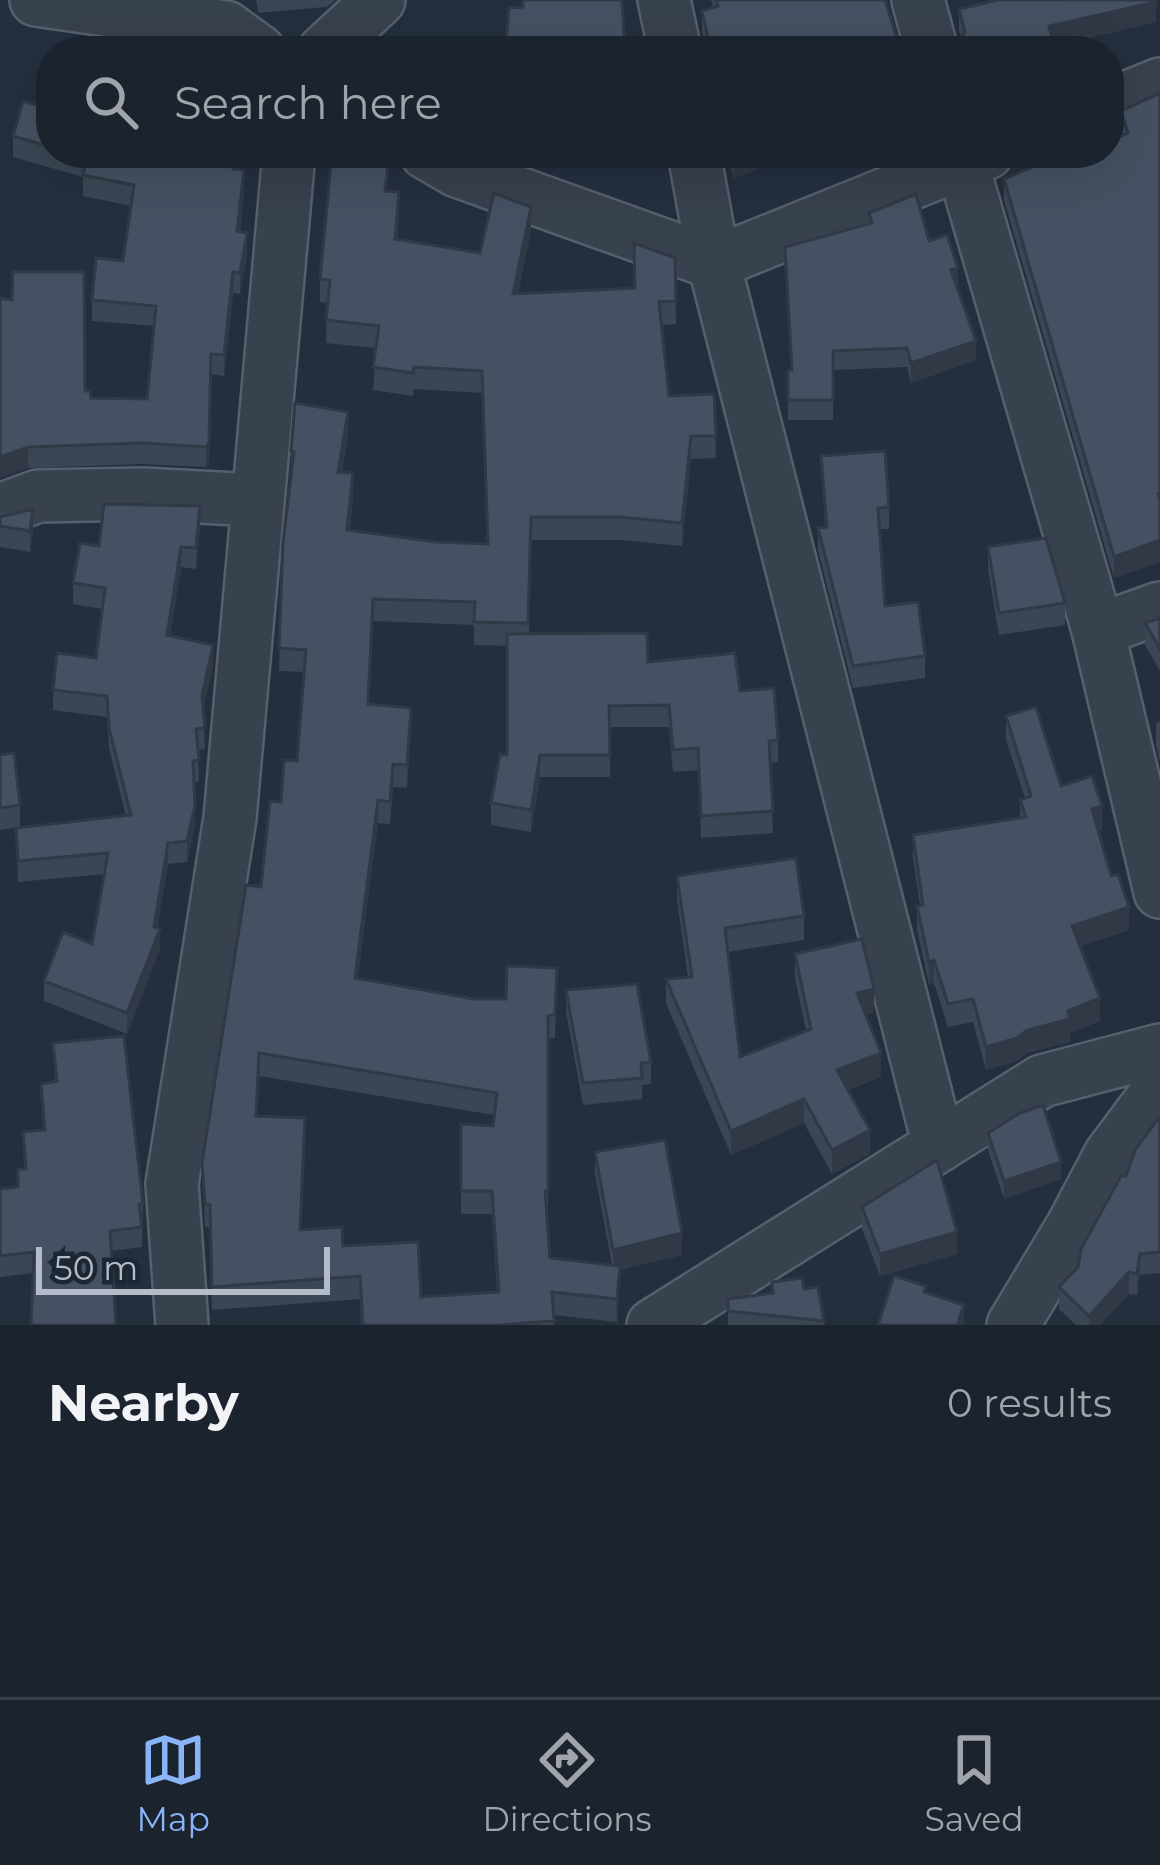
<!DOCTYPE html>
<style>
:root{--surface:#1b232e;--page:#242b36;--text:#f1f3f6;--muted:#a0a4aa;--line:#39404a;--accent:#8ab4f8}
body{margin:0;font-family:Montserrat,sans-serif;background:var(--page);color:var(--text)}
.scale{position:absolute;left:36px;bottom:30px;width:294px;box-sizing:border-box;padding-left:12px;border:6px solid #b4bcc9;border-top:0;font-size:33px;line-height:42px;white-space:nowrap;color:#b4bcc9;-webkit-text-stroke:9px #1d2633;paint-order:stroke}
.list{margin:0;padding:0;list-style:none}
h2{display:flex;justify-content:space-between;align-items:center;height:156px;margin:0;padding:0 48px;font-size:51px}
h2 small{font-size:39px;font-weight:400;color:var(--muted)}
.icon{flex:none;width:66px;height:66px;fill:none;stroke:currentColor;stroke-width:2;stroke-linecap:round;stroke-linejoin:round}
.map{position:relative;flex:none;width:1160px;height:1325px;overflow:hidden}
.search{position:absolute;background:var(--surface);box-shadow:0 12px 48px #0002;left:36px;right:36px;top:36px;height:132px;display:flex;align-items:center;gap:30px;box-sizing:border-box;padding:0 42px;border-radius:48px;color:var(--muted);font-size:45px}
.sheet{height:372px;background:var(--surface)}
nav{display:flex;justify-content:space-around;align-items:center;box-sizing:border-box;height:168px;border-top:3px solid var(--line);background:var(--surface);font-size:33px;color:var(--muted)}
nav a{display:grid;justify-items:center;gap:6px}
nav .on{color:var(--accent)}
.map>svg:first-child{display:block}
</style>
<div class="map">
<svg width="1160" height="1325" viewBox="0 0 1160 1325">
<rect width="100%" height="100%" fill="#242f3e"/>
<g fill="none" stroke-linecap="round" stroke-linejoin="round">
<g stroke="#565f6c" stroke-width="56">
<path id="minor" d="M36,0L226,27L259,51
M664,0L675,51
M918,0L932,51
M324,51L379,0
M1109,105L1160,84
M426,153L457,171L714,263L987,153
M694,153L714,263L939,1146
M959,153L1098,630L1160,892
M0,510L38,496L143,494L257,500
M1098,630L1160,608
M182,1325L172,1184L230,818L289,153
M653,1325L1042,1081L1160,1050
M1013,1325L1072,1227L1110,1155L1160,1088"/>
</g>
<use href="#minor" stroke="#38414e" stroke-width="51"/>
</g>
<path fill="#3b4654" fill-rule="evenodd" d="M256,0H335L327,7L258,13Z
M711,0H885L901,51H706L702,32V11L713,7Z
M959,9L1156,22L1054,46V51L961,38L959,30Z
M1160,93V562L1114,578L1004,200V179L1109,153L1122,135L1121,111Z
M51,109V153H237L235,169L244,191L240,232L247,254L240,294L233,293L224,376L211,374L209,464L206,467L142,464L28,468L0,298L91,398L147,399L154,326L92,321V300L123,261L131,206L83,196V177L13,157V136Z
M624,153V168L543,167V158L498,154Z
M727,153H801L734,178Z
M387,191L399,215L397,239L480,253L531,230L518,294L634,288L675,258L676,324L661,325L669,396L714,394L716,458L691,459L682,546L621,540H531L529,634L648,662L740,691L778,740V762L770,763L773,833L701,838L698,770L673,772L669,727H610V777H540L531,832L491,825V803L507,755V646L474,645V625L373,621L369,704L411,730L407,788L393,787L390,824L378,823L357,978L474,999H506L557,991L555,1038L548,1039V1214H547L550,1258L612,1265L595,1174V1152L682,1255L620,1270L617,1322L554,1315V1325H361L360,1299L212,1310L210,1228L205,1227L202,1163L281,802L297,761L304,672L279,671L283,542L291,474V451L348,435L342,472L353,496L350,530L436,542L487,544L482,393L414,389L413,396L373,390L376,348L326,343L327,303L320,302V279ZM259,1076L494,1115L493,1126L461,1124V1214H492L497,1292L421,1297L343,1246L301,1230L305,1141L257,1116Z
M869,213L929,241L958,288L976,360L911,383L907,367L833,370V420H788V371L791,370L785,247L869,224Z
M821,456L889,507V529H879L885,606L925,656V678L853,688L818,550V528L825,527Z
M0,517L33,530L30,552L0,547Z
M200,527L196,569L181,567L170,636L213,665L203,710L205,749L198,750L199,781L194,782L195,825L187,862L168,864L157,928L160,949L127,1034L44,1001V981L92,944L104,874L18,882L16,828L126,816L109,748L107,717L53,710V690L96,658L102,609L73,604V583L99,546Z
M988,547L1065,603V625L999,635L988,569Z
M1160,618V671L1145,645V623Z
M1006,716L1061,786L1102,829L1098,831L1129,930L1080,946L1100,1021L1070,1033V1042L1027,1053L1017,1061L986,1070L973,1022L948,1027L934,983L929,985L917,929V906H920L913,858V835L1020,818V800L1025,798L1006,740Z
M1160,721V762L1156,745V723Z
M0,755L20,805V827L0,830Z
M677,876L804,916V940L728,952L740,1057L806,1031L795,978V954L874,1013L866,1015L881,1077L848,1090L870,1154L832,1174L804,1123L731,1155L666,1003V979L688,977L677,900Z
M566,990L651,1062V1084L642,1085V1099L583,1105L566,1012Z
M53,1043L143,1204L142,1247L111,1251L33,1273L0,1277V1189L18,1187L24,1169L23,1132L43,1130L41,1084L55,1082Z
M1160,1116V1273L1140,1275L1137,1295L1129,1294L1100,1325H1076L1059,1309V1287L1078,1267Z
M988,1133L1061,1179L1004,1199L988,1150Z
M862,1207L957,1254L880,1276L862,1229Z
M772,1282L804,1289L818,1287L824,1325H728V1299L772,1293Z"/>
<path fill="#303945" d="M1156,2V22L1054,46V51H1033L1049,26Z
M745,153H801L734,178V157Z
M244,170V191L237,252V231Z
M531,207V230L513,317V294Z
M247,233V254L240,294V273Z
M958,268V287L951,270Z
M233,272V293L224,376V355Z
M976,341V360L911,383V363Z
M211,374L209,464L206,467V447Z
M348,412V435L338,494V472Z
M691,436V459L682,546V523Z
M28,447V468L0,478V457Z
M353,473V496L347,553V530Z
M200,506V527L196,569V548Z
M33,509V530L30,552V531Z
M1160,540V562L1114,578V557Z
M181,547V567L167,656V635Z
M213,645V665L202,717V696Z
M411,708V730L407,788V765Z
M540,755V777L531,832V810Z
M378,800V823L355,1001V978Z
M195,805V825L187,862V841Z
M1102,806V829L1092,833V809Z
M168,843V864L155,942L160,929V949L127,1034V1013L154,927Z
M1129,907V930L1072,949V926Z
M934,960V983L929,985V962Z
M874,989V1013L857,1017V993Z
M1100,998V1021L1070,1033V1042L1027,1053L1017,1061L986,1070V1047Z
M881,1053V1077L837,1094V1070Z
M804,1099V1123L731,1155V1131Z
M870,1130V1154L832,1174V1150Z
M1061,1162V1179L1004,1199V1181Z
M957,1232V1254L880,1276V1254Z
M682,1233V1255L620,1270L617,1322L613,1250Z
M1140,1254V1275L1137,1295V1274Z
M1129,1272V1294L1100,1325H1089V1316Z
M964,1305V1325H957Z"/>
<path fill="#455162" stroke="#303945" stroke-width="3" fill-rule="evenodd" d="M523,0H622L625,51H505L509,8L523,7Z
M716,0H885L901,51H711L702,11L718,6Z
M998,0H1156V2L1049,26L1054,45L1034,51H953L965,32L959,9Z
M372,37L417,51H368Z
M1160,93V492L1158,493L1160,500V540L1114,557L1004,179L1065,153H1109V140L1128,133L1121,111Z
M23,101L51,109V147L13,136Z
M73,153H235L233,169L244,170L237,231L247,233L240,273L233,272L224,355L211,354L209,443L206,447L142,443L28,447L0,457V298L12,300L13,272H84L85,391H90L91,398L147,399L156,306L92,300L96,258L123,261L134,185L83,175L87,157Z
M332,153L388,165L385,191L399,192L395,239L480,253L494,193L531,207L513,294L635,288L634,243L675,258L676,301L659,302L669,396L714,394L716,436H691L682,523L621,517H531L528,623L474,622L475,602L373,599L368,704L411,708L407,765L393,764L390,802L378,800L355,978L474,999H506L507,966L557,968L555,1015L548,1016V1191H545L550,1258L620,1266L617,1299L552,1292L554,1321L498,1325H363L360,1276L212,1287L210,1205L205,1204L202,1163L246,885L261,887L270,801L281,802L284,760L297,761L306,650L279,648L283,542L294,452L291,451L295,403L348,412L338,472L353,473L347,530L436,542L488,544L482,371L414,367L413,373L373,367L379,326L326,320L330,280L320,279ZM259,1053L497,1093L493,1126L461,1124V1191H492L499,1292L421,1297L418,1242L343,1246L342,1227L300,1230L305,1118L256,1116Z
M916,194L929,241L947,235L958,268L951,270L976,341L911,363L907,348L833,351V400H788V371L792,370L785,247L872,223L869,213Z
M885,451L889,507L878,508L885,606L918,602L925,656L853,666L818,528L827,527L821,456Z
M104,504L200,506L196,548L181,547L167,635L213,645L202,696L205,728L196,729L199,760L193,761L195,805L187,841L168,843L154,927L160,929L127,1013L44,981L63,932L92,944L108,853L18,861L16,828L131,815L109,728L107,696L53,690L57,653L96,658L105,588L73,583L80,543L99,546Z
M33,509L30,531L0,526V517Z
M1046,538L1065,603L999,613L988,547Z
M1160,618V649L1145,623Z
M647,633L648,662L735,653L740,691L774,688L778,740L769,741L773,811L701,816L698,748L673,750L669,705L609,706L610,755H540L531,810L491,803L500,754L507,755V634Z
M1036,707L1061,786L1092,776L1102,806L1092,809L1111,876L1118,874L1129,907L1072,926L1100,998L1068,1011L1070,1019L1027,1030L1017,1038L986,1047L973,999L948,1004L934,960L929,962L917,906L923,905L913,835L1026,817L1020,800L1031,796L1006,716Z
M14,753L20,805L0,808V755Z
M796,858L804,916L725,928L740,1057L811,1029L795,954L862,939L874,989L857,993L881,1053L837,1070L870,1130L832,1150L804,1099L731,1131L666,979L692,977L677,876Z
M637,984L651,1062L641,1063L642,1078L583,1083L566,990Z
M124,1036L143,1204H139L142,1227L110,1231L116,1325H31L34,1252L0,1256V1189L18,1187V1169H26L23,1132L45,1130L41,1084L57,1081L53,1043Z
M1043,1105L1061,1162L1004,1181L988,1133L1020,1113Z
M1160,1116V1252L1140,1254L1137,1274L1129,1272L1089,1316L1059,1287L1078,1267L1081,1249L1121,1176H1126L1135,1150Z
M665,1140L682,1233L613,1250L595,1152Z
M937,1160L957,1232L880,1254L862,1207Z
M894,1276L926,1286L924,1292L964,1305L957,1325H878Z
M802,1278L804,1289L818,1287L824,1321L728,1311V1299L773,1293L772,1282Z"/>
</svg>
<div class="scale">50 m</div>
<div class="search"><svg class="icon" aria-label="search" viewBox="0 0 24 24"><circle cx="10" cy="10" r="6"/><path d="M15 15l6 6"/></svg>Search here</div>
</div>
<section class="sheet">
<h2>Nearby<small>0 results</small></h2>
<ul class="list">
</ul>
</section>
<nav>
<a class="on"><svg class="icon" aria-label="map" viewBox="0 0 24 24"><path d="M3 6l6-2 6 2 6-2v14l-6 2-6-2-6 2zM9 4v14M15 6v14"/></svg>Map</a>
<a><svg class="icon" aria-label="directions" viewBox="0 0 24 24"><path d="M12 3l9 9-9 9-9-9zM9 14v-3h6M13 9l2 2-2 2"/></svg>Directions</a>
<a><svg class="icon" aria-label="saved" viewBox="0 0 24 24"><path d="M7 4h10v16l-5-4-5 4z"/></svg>Saved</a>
</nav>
